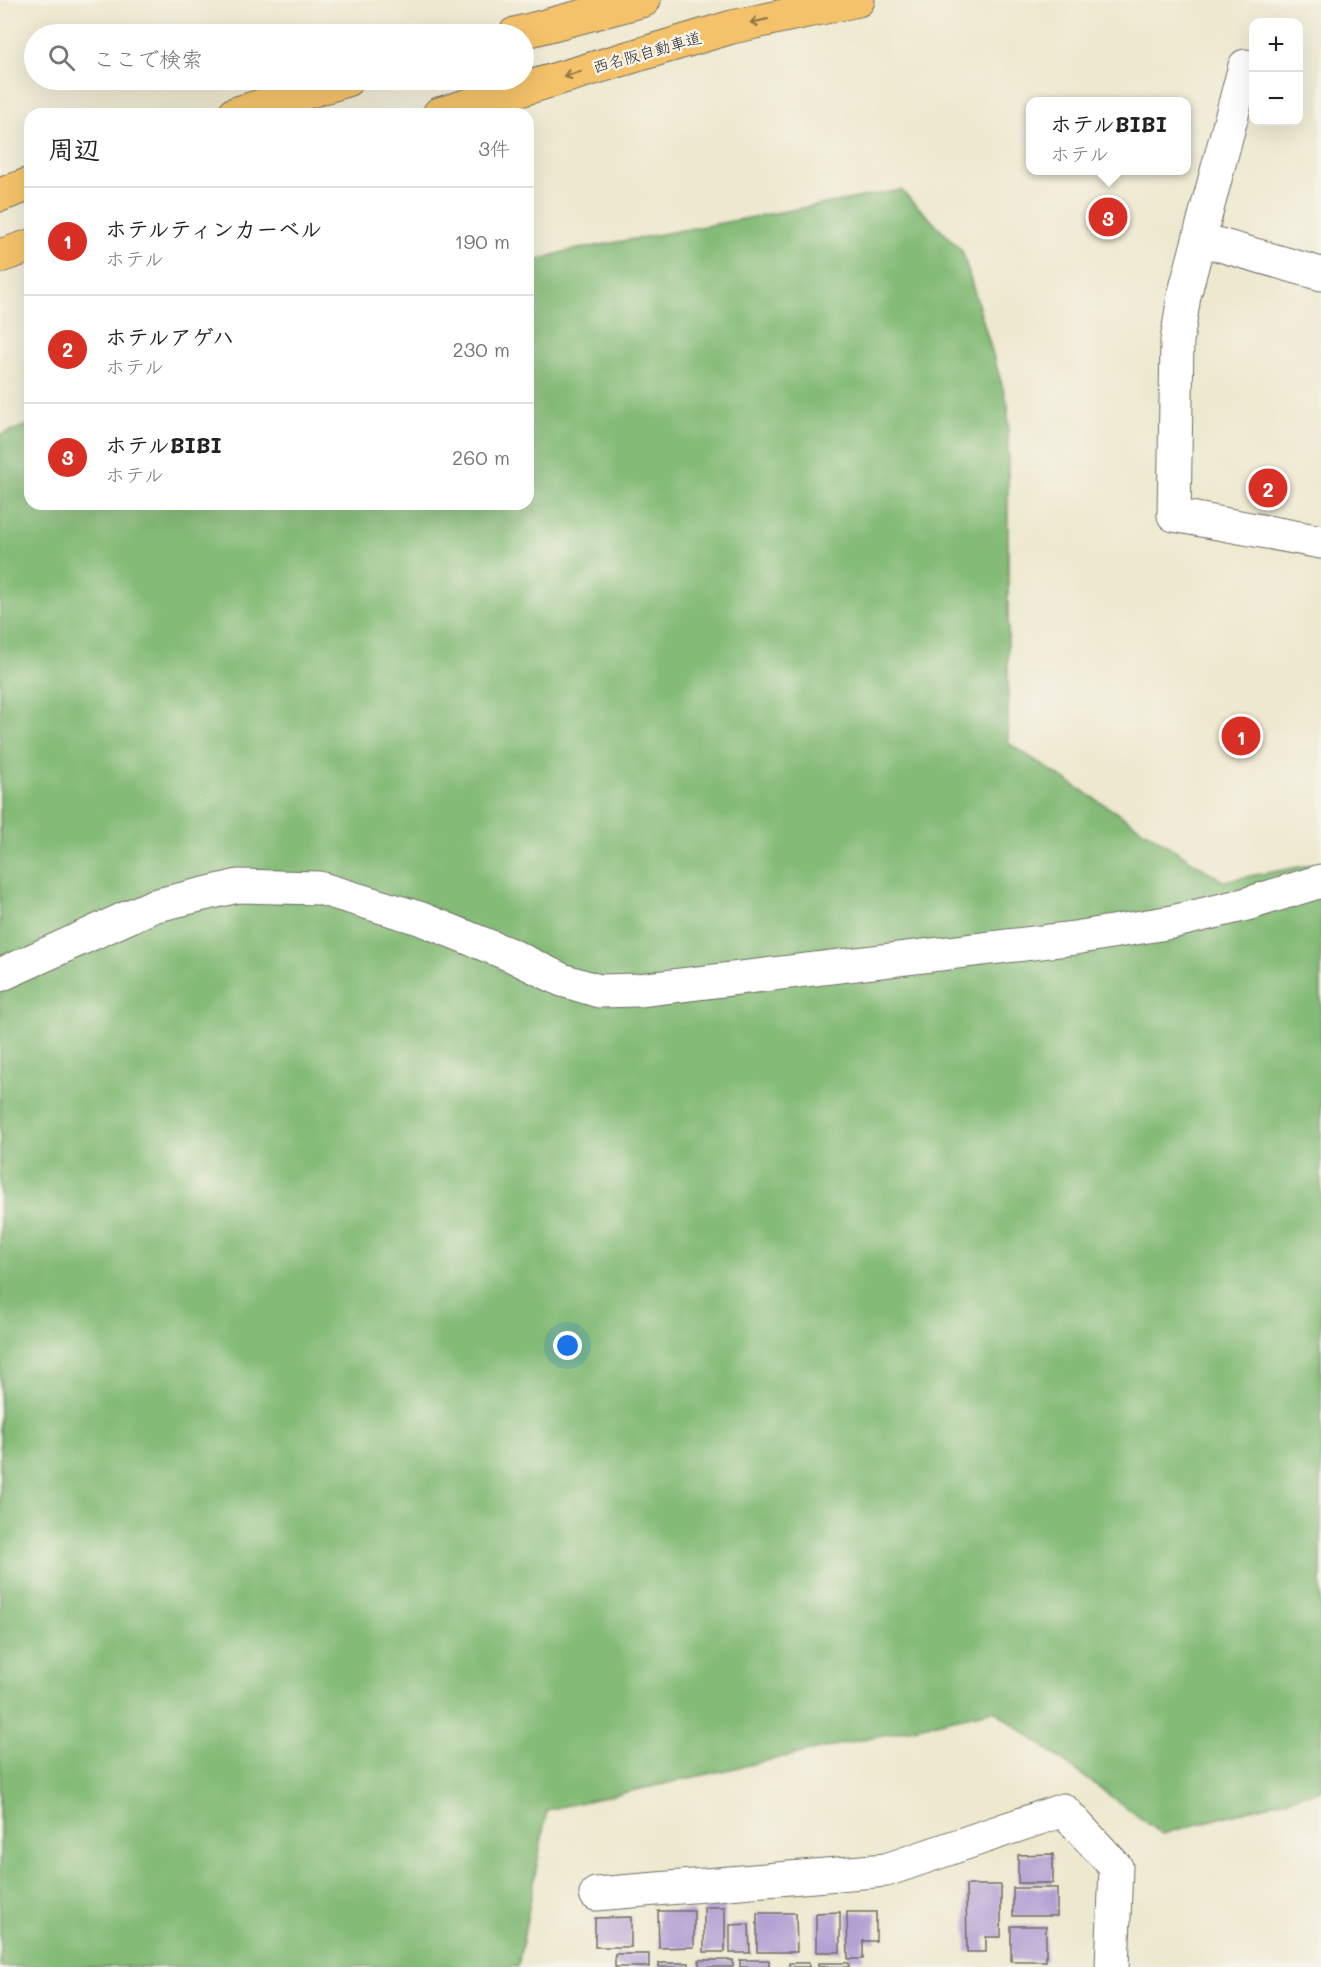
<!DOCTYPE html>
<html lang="ja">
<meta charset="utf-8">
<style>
:root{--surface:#fff;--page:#f6f6f6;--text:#222;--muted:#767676;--line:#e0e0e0;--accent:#d93025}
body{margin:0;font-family:Mali,"Klee One",sans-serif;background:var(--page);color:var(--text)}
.controls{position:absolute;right:18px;top:18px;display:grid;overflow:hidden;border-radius:12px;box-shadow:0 6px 24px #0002}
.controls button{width:54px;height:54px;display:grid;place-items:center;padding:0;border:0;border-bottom:2px solid var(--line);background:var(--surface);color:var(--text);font:30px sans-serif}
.you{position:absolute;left:568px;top:1346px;width:21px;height:21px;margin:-15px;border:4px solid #fff;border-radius:50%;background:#1a73e8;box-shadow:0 0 0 9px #1a73e833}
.badge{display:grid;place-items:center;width:39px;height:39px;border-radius:50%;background:var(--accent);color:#fff;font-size:20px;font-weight:700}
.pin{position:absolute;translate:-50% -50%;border:3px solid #fff;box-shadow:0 2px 6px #0006}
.popup{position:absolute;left:1026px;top:97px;width:165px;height:78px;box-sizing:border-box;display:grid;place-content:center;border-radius:12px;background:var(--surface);filter:drop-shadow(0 2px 4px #0005);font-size:20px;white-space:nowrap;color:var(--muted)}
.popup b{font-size:22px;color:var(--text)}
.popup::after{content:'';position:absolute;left:50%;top:100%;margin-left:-12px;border:12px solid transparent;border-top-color:var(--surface)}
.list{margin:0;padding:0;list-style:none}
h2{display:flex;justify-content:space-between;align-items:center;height:78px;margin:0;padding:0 24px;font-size:26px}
h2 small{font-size:20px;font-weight:400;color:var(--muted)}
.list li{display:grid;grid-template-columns:39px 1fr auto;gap:18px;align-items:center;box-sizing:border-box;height:108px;padding:0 24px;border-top:2px solid var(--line)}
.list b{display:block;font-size:22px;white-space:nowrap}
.list p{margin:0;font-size:20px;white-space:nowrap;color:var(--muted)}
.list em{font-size:20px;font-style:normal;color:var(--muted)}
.icon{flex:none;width:33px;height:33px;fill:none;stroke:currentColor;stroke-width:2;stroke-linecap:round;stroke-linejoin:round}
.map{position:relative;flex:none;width:1321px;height:1967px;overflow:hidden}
.search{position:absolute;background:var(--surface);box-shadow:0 6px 24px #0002;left:24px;top:24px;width:510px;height:66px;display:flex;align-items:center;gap:15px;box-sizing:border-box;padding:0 21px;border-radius:33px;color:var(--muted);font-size:22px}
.panel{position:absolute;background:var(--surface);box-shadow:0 6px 24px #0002;left:24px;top:108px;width:510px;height:402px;border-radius:18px}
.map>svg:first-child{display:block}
</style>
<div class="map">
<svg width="1321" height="1967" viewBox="0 0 1321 1967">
<rect width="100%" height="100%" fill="#f7f3e8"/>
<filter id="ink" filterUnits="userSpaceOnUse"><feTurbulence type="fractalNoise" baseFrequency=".0167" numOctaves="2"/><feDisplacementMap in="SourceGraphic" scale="12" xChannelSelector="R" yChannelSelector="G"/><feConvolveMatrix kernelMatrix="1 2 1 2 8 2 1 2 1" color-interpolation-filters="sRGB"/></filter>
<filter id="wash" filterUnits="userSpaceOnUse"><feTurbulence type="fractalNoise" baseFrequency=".008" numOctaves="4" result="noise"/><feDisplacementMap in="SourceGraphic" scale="24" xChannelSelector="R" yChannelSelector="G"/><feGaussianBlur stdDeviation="1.35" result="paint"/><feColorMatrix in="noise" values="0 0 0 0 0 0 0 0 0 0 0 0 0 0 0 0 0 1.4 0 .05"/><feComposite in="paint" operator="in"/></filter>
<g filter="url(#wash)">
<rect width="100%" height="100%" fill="#ede8ce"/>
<path fill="#84bb77" stroke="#587351" stroke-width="1.5" d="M901,190L962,251L1008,405V743L1223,881L1321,863V1790L1162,1834L994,1710L547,1810L518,1967H0V435L30,424V504H528V263L563,252Z"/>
<g id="blocks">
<path fill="#ad99d2" d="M1053,1854V1883H1018V1855Z
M966,1885H1001V1937H986V1952H967Z
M1013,1888H1057V1916H1013Z
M704,1907H725V1952H704Z
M658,1911H694V1947L659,1948Z
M840,1912V1952H816V1913Z
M847,1912H876V1941H863V1959H848Z
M757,1913H796L797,1952H757Z
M631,1917V1947H595V1918Z
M749,1924L750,1953H730V1925Z
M1011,1926H1046V1961H1011Z
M615,1954H649V1967H615Z
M699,1960H733V1967H699Z
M740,1960H769V1967H740Z
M659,1963H689V1967H659Z
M789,1963H809V1967H789Z
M818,1963H849V1967H818Z"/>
</g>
</g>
<g filter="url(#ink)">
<use href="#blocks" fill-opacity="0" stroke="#6f6d64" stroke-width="1.5"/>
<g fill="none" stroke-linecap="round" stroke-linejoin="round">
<g stroke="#6f6d64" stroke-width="35">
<path id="minor" d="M1245,66L1184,296L1177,341L1174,515L1321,542
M1199,239L1321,274
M0,975L153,906L238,886L319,888L419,918L511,955L562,980L599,991L639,990L1075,938L1172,922L1247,904L1321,881
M596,1894L886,1870L1063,1810L1116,1867L1112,1967"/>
</g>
<g stroke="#6f6d64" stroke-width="35">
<path id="highway" d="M515,34L644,0
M234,114L347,80
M439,114L732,27L858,0
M0,195L30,184
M0,256L30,246"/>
</g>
<use href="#minor" stroke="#fff" stroke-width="33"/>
<use href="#highway" stroke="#f4c26a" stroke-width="33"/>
</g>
<defs><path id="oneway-shaft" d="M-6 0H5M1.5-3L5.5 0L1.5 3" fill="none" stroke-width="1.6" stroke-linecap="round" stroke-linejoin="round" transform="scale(1.5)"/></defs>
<g stroke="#90764a">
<use href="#oneway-shaft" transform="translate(759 21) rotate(168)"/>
<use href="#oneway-shaft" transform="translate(572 74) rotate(164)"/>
</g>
</g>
<g text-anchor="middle" stroke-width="5" stroke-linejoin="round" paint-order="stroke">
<g font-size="16" fill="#2b2b2b" stroke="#f7f3e8">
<text transform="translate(647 52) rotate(-16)" y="6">西名阪自動車道</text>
</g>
</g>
</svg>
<div class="controls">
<button>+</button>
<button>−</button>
</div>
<div class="you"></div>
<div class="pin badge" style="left:1241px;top:736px">1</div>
<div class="pin badge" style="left:1268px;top:488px">2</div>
<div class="pin badge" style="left:1108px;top:217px">3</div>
<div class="popup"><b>ホテルBIBI</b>ホテル</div>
<div class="search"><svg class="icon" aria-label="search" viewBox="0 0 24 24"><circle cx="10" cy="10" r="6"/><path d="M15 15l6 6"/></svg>ここで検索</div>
<section class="panel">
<h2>周辺<small>3件</small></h2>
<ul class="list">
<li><span class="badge">1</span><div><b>ホテルティンカーベル</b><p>ホテル</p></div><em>190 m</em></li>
<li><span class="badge">2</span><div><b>ホテルアゲハ</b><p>ホテル</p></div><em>230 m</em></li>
<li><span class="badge">3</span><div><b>ホテルBIBI</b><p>ホテル</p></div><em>260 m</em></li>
</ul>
</section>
</div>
